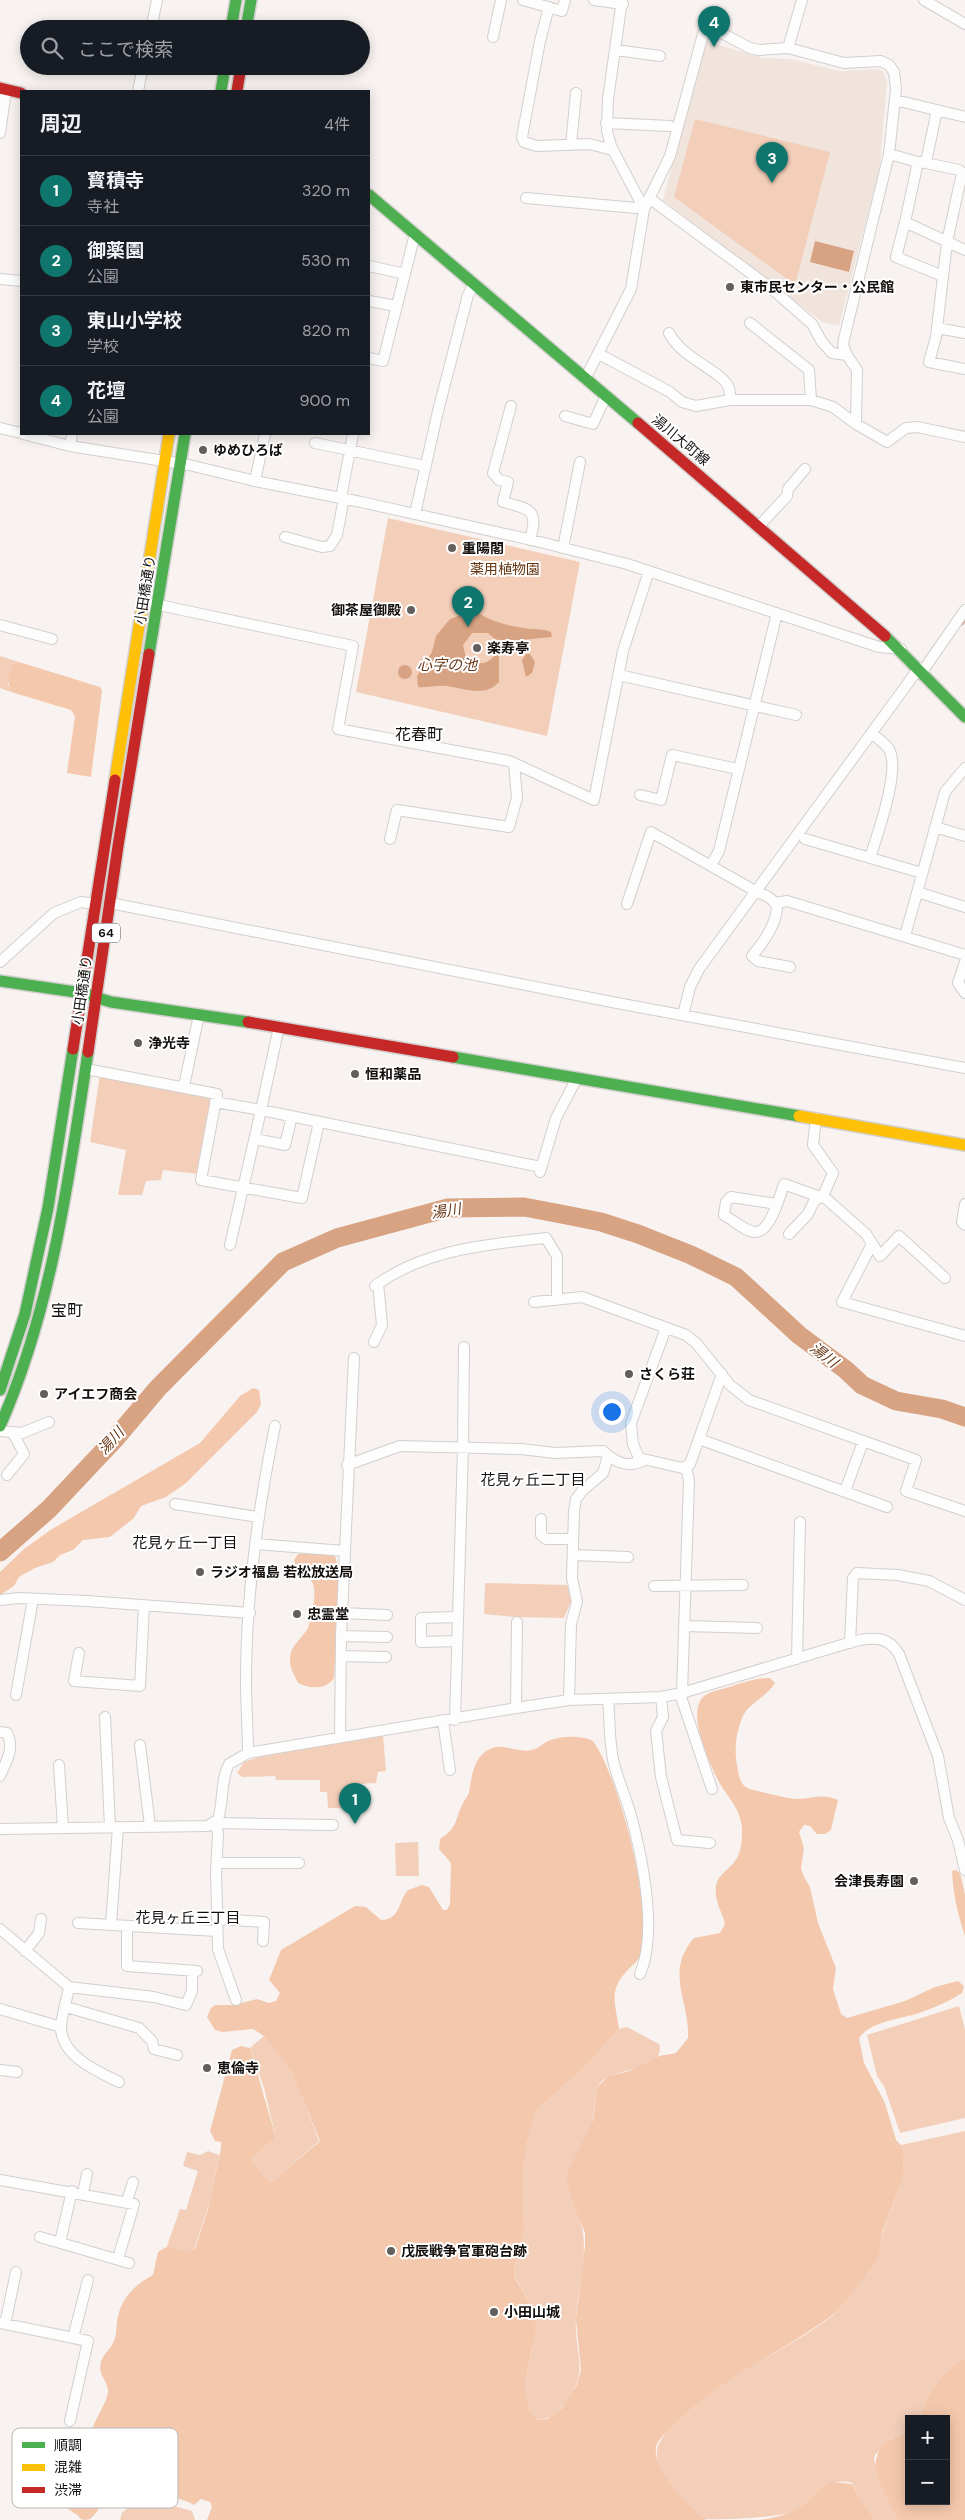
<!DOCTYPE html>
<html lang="ja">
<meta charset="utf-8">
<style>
:root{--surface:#171b24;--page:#20242c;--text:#f1f3f6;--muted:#9ea1a6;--line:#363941;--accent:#0f766e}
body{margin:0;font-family:"DM Sans","Noto Sans JP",sans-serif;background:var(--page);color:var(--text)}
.controls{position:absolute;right:15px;bottom:15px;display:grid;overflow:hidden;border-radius:0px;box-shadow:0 2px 12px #0003}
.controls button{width:45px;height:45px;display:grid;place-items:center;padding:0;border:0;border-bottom:1px solid var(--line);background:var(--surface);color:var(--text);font:25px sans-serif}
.you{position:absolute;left:611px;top:1411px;width:18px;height:18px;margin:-12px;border:4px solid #fff;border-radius:50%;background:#1a73e8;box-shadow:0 0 0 8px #1a73e833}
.badge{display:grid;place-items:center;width:32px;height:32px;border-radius:50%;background:var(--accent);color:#fff;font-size:16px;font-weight:700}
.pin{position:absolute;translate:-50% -41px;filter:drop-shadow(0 1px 2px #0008)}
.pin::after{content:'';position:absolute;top:26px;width:18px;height:15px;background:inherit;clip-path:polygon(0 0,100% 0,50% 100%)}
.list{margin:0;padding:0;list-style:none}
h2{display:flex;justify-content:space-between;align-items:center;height:65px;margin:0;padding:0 20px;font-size:21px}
h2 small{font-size:16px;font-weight:400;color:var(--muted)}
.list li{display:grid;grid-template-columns:32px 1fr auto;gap:15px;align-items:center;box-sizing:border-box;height:70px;padding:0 20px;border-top:1px solid var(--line)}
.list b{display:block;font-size:19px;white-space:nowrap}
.list p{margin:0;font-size:16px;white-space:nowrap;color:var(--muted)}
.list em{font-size:16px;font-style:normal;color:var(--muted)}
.icon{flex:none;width:28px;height:28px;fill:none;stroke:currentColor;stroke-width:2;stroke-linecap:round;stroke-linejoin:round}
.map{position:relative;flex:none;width:965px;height:2520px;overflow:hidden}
.search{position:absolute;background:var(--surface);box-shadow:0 2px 12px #0003;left:20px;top:20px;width:350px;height:55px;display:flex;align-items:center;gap:12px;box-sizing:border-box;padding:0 18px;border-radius:28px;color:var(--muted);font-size:19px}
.panel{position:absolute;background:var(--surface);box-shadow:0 2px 12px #0003;left:20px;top:90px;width:350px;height:345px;border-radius:0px}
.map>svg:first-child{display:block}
</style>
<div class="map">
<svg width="965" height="2520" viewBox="0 0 965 2520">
<rect width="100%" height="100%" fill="#f8f3f0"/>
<path fill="#f0e4dd" d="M705,41L763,58L791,59L839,71L877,69L883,71L887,82L880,166L839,326L822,322L663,200Z"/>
<path fill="#f3cfba" d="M695,119L830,152L795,285L674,197Z
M388,518L580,562L547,736L356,692Z
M0,656L19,662L14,663L8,684L11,692L0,688Z
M100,1074L213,1096L199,1174L163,1170L161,1180L146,1181L142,1195H118L126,1150L90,1142Z
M485,1583L567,1585L572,1599L564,1618L515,1617L484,1614Z
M383,1735L386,1771L378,1772L376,1783L354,1784L353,1808H328L327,1792H320V1780H276L275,1776L242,1777L237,1773L244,1762L259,1757Z
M418,1842L419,1876H396L395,1843Z
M959,2006L965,2030V2118L900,2133L884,2086L877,2076L867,2035Z
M627,2027L659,2044C667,2068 621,2069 608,2077C603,2079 600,2083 597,2088L579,2216C591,2252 578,2282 576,2319C574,2353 590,2371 566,2403C558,2412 550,2419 538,2420L529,2410L525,2384L532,2348L531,2306L515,2277L514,2269L524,2232L523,2172L528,2139L535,2115L540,2107L583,2069L619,2029Z
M264,2036L293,2072L319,2141L270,2183L251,2159L276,2138L264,2088L250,2048Z
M965,2131V2358C941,2372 927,2393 919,2419H909V2430L891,2439L875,2455L874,2459L881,2482L899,2520H873L852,2483C828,2475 813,2501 794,2511C779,2518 718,2520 704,2519C692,2514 665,2480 660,2468C653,2450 658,2442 670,2428C715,2378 779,2356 832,2316C840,2309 846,2297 853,2289C859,2281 867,2275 873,2267C879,2255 880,2242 884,2229C893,2201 909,2176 901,2145Z
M208,2151L219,2155L210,2201L194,2250L183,2253L167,2246L180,2209L186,2210L198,2171L183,2166L187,2152L200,2155Z
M149,2499L192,2511L195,2520H120L122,2513L131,2505L142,2506Z"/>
<path fill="#f4c8ad" d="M19,662L100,687L102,691L91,777L67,773L75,716L71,710L11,692C7,681 8,672 14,663Z
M253,1388L259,1390L261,1404L257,1412L186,1483L166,1497L141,1506L134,1518L110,1537L83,1540L73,1550L60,1555L53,1562L35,1568L19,1577L14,1586L0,1595V1572L24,1549L52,1529L200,1443L240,1396Z
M320,1552L334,1555C343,1562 335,1660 334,1678C326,1690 310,1689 298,1683C294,1675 289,1667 290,1657C291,1646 300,1640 306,1631C309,1628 309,1624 310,1620C314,1602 322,1578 297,1570L294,1560L298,1554Z
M770,1678L775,1683C767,1697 750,1702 743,1716C736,1731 734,1750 737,1765C741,1790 745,1788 766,1793C776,1795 786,1798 796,1799C813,1799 821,1793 838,1800L831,1830L825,1834H817L810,1826L804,1825L799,1832L804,1848L801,1868L803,1875L810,1887L818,1923L836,1968L833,1989L841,2014L847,2018L905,2001L935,1987L958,1981L964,1986L962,1993C948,2002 934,2008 919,2013C901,2019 871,2021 859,2038L864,2063L885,2103L896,2140L901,2145L903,2153V2178L883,2230L878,2258L873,2267C862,2279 842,2308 831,2316C778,2355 715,2380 670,2429C665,2434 658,2439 656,2447C652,2469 689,2508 706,2520H207L212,2507L210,2502L201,2499L194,2505C170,2491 124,2488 102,2506C96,2510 94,2520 85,2520C80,2520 79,2516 76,2514C71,2511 67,2509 64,2504C57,2491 59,2449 69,2437C76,2430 86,2433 93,2427C97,2416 106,2404 108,2392C109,2384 100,2376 100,2367C101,2354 110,2351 114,2341C117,2334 116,2328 117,2322C120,2299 134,2285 153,2275L158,2252L168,2246L184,2252L195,2249L208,2209L221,2148V2142L215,2141L210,2131L232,2050L241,2046L250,2048L276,2138L251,2159L270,2183L320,2141L292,2072L264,2036L253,2029L222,2032L215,2030L207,2017L211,2008L215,2005H233L257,1999L269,2003L276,2001L280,1993L269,1980L281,1950L355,1906L366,1907L381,1920C401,1919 397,1903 408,1890L422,1885L429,1887L443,1910H447L450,1904L451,1863L439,1849L440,1839C458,1827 454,1822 462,1805C464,1800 468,1797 469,1792C472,1776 473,1757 490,1749C505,1742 519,1755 535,1749C540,1747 544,1743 548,1741C560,1736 581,1735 593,1741C620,1779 653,1909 641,1954C638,1962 631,1966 626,1972C608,1991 616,2005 619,2029L583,2069L540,2107L535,2115L528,2139L523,2172L524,2232L514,2269L515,2278L531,2306L534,2317L536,2327L525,2384L529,2410L538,2420L547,2419L562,2408L576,2387L581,2370L576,2319L585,2246V2233L572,2200L566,2175L593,2120L597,2088L608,2076L629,2071L659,2056L676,2053L688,2038C690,2000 664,1973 694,1938L720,1933L725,1924C723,1915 717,1905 716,1896C713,1874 728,1873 737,1858C742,1849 742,1838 742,1828C740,1806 725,1795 717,1778C708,1760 688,1715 702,1698C707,1692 719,1690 726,1688C742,1683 754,1678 770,1678Z
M956,1870L960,1873L965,1895V1936C958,1915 953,1894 952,1871Z
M965,2358V2520H898C888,2494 858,2460 891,2439C896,2436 903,2434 909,2430V2501H946V2419H919C927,2393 941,2372 965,2358Z
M833,2482L852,2484L874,2520H759C774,2518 792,2514 804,2504C814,2496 821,2486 833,2482Z"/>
<path fill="#d8a383" d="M815,241L854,251L849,272L810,262Z
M478,613C491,621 508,626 523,628C533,630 542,628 551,632L552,637L511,641L500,653L497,651L495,639L488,633H472L463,645L466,658C479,665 486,666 496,654L499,656V682C485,698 464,688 446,686C437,685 427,688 418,687L417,676L432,652L436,636L450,619L464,614Z
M526,654H530L535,662L532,673L526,677L522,660Z
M398 672a7 7 0 1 1 14 0a7 7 0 1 1-14 0Z"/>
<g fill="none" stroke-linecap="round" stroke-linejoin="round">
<path stroke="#d8a383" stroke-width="3" d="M962,624L965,620"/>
<path stroke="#d8a383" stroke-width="19" d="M0,1552L49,1509L114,1440L158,1388L283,1262L337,1238L448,1208L524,1207L561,1214L601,1222L638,1234L691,1255L736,1277L799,1335L846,1370L862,1385L896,1401L942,1409L965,1417"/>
<g stroke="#d2cfcc" stroke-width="12">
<path id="street" d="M523,0L562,11L565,0
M594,0L623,4
M622,0L608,99L607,131L611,146L644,209
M924,0L965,24
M549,7L540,41L522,137L524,142L537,146L589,144L613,150
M151,29L157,0
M493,37L501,0
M788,48L802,0
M616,50L660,56
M138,91L143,66
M895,100L965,117
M606,123L670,126
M0,133L6,90
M571,145L576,93
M921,162L959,170L965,175
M926,162L937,110
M962,173L947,242L936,337L929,362L965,369
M526,198L636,208L642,206
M649,198L772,289L812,324L822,342L832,353L847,355L843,345L844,339L889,154
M905,222L896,257L943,276
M369,266L405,274
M0,279L21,281
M369,301L396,306
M750,323L809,370L811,400
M937,328L965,333
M669,333C682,359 723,371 729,388C730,391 730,396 730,400
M599,354L670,392L682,402L696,406L730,400H811L833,407L856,424L887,442L906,428L917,427L965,437
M847,355L857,370L856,424
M369,358L383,361L415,234
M585,379L631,289L644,209L670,156L703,34L708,29L716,30L750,48L759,50L788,48L844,63L881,61L889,65L894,72L896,89L889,154L918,162L905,222L965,250
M511,406L493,473L499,480L508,482L503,502C530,509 539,509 530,540
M565,416L593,424L606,396
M0,428L21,433
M23,434L70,446L189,465L255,481L361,502L532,540L627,564L879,647L901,649
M315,443L425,466
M70,446L72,434
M255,481L265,434
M341,498L353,434
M415,514L438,411L468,295L474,284
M759,526L787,496L788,489L805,469
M285,537L322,547L330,546L337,535L344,498
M563,548L580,462
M154,604L353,646L338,729L509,761L594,800L623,651L649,571
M0,625L52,639
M922,672L965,610
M619,675L796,715
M640,795L661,800L672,755L738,769
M935,827L965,836
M390,839L397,810L509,827L517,798L514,763
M805,839L922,873
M870,858C877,835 901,770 889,749C885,743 877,738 872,733
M711,865L719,851L777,613
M917,892L965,907
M110,903L617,1003L965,1068
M776,903L787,901L965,955
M627,904L651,832L757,892C766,895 772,898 777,906C777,923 763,943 752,956L758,961L790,967
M905,936L945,792L965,768
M0,962L54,913L81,902L96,904
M965,962L958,983L965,993
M683,1015L690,987L699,969L919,668
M86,1069L217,1094L201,1180L302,1198L319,1122
M184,1086L199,1015
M215,1102L261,1110L279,1027
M255,1139L285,1145L292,1116
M540,1172L556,1118L577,1078
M823,1196L866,1234L880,1256L899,1236L945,1278
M777,1204L731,1197L726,1202L724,1215C733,1220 746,1232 755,1232C770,1233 780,1196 784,1184L820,1197
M965,1204L962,1222L965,1225
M789,1234L808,1214L814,1201L823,1196L833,1173L813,1145L816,1118
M872,1244L842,1302L965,1336
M230,1245L261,1110L541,1167
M375,1286C423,1250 488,1244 546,1238L557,1256V1298
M534,1302L582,1297L686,1335L696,1343L730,1385L749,1400L916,1460L906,1491L965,1511
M666,1328L631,1423L633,1444L639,1458L682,1468L690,1464L722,1374
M374,1342L382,1325L378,1283
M0,1431L22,1433L49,1422
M699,1439L887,1507
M347,1465L400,1446L521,1449L555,1453L603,1451C614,1462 630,1469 644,1460
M7,1475L24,1454L13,1433
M845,1491L863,1442
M175,1504L258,1517
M541,1519V1535L546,1539H573
M255,1544L345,1551
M573,1555L628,1557
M654,1586L743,1585
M0,1600L19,1598L87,1601L250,1613
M342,1613L387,1615
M685,1626L757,1628
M341,1636L387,1637
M457,1641L421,1642V1618L457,1617
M850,1643L853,1578L857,1573L898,1575L929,1581L965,1600
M79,1653L74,1681L140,1686L144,1606
M341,1656L386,1657
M797,1659L800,1522
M682,1693L689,1481L686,1466
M680,1694L712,1789
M16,1695L33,1599
M661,1697L663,1717L656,1731L661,1777L677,1840L710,1843
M608,1699C610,1721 609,1743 614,1764C619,1783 627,1800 632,1819C643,1862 658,1932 640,1974
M569,1700L571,1624L577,1602L572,1578L574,1512L576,1499L582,1491L603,1473L608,1456
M516,1708L517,1622
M105,1717L110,1827
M455,1720L463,1448L464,1347
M443,1721L450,1770
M0,1732L7,1733C15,1748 6,1762 0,1776
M340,1736L341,1636L354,1358
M140,1745L150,1826
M248,1753C248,1729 246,1705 246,1681C246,1596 258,1509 275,1426
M59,1765L63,1828
M0,1829L208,1826L218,1819C224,1801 220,1781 229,1764L248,1753L516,1708L569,1700L661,1697L682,1693L855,1641C874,1637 888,1636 899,1654L938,1756L949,1818L958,1840L965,1870
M218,1863H299
M218,1919L264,1922L263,1941
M78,1923L217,1931
M111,1925L118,1827
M127,1926V1966L197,1971
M0,1929L69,1987C67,2000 61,2016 61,2029C63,2057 97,2071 119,2082
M25,1951L39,1933L41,1919
M69,1987L154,1997L186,2005L192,1991V1971
M236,2000L218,1949L216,1872L218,1833L215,1823L333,1825
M66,2007L139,2028L152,2041L154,2049L177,2055
M0,2009L61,2027
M0,2070L17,2072
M0,2180L134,2204L118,2259
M83,2193L87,2174
M127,2201L133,2182
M40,2237L129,2263
M60,2242L72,2191
M0,2323L88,2341L70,2421
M5,2324L16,2272
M73,2338L88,2280"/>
</g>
<g stroke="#d2cfcc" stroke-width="14">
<path id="fast" d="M231,29L236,0
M246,29L251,0
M221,91L225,66
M369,195L638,423
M885,636L965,717
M149,654L185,434
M0,981L82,993L111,1002L248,1022
M453,1057L799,1116
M0,1390L25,1314L48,1208L73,1049
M0,1426C52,1308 69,1178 88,1052"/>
</g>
<g stroke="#d2cfcc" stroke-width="14">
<path id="slow" d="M115,780L169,434
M799,1116L965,1145"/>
</g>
<g stroke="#d2cfcc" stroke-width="14">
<path id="jam" d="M0,88L21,93
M237,91L241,66
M638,423L885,636
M248,1022L453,1057
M73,1049L115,780
M88,1052L118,846L149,654"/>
</g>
<use href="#street" stroke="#fefdfd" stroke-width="10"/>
<use href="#fast" stroke="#4caf50" stroke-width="11"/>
<use href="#slow" stroke="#ffc107" stroke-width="11"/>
<use href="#jam" stroke="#c62828" stroke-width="11"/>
</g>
<g fill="#625f5c" stroke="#fff" stroke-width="2">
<circle cx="730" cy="287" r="5"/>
<circle cx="203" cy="450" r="5"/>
<circle cx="452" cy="548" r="5"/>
<circle cx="411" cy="610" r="5"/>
<circle cx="477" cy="648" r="5"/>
<circle cx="138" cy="1043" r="5"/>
<circle cx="355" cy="1074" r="5"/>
<circle cx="629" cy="1374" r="5"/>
<circle cx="44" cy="1394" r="5"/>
<circle cx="200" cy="1572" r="5"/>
<circle cx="297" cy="1614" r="5"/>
<circle cx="914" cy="1881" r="5"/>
<circle cx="207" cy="2068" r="5"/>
<circle cx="391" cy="2251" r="5"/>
<circle cx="494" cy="2312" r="5"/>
</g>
<g text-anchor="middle" stroke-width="4" stroke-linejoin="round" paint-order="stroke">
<rect fill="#fff" stroke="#595756" stroke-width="1" x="92" y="923.5" width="28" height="19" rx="4"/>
<g font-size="12" font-weight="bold" fill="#120f0d">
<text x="106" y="937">64</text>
</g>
<g font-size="14" font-weight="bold" fill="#120f0d" stroke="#fff" text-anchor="start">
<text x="740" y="292">東市民センター・公民館</text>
<text x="213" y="455">ゆめひろば</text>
<text x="462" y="553">重陽閣</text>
<text x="401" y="615" text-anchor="end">御茶屋御殿</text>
<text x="487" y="653">楽寿亭</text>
<text x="148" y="1048">浄光寺</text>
<text x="365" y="1079">恒和薬品</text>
<text x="639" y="1379">さくら荘</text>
<text x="54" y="1399">アイエフ商会</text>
<text x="210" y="1577">ラジオ福島 若松放送局</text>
<text x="307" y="1619">忠霊堂</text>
<text x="904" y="1886" text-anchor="end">会津長寿園</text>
<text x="217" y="2073">恵倫寺</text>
<text x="401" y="2256">戊辰戦争官軍砲台跡</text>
<text x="504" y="2317">小田山城</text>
</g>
<g font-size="14" fill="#120f0d" stroke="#fff">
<text transform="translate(681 440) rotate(40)" y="5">湯川大町線</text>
<text transform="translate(145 590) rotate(-81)" y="5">小田橋通り</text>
<text transform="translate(82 990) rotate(-82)" y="5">小田橋通り</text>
</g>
<g font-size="14" fill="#633210" stroke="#fff">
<text x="505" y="574">薬用植物園</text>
</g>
<g font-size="15" font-style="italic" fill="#6b3919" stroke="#fff">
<text x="447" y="670">心字の池</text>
<text transform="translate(446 1211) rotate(-9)" y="5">湯川</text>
<text transform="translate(824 1355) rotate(38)" y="5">湯川</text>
<text transform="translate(111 1441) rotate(-48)" y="5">湯川</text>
</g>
<g font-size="15" fill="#120f0d" stroke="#fff">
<text x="533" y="1485">花見ヶ丘二丁目</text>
<text x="185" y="1548">花見ヶ丘一丁目</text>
<text x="188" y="1923">花見ヶ丘三丁目</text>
</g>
<g font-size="16" fill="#120f0d" stroke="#fff">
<text x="419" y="740">花春町</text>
<text x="67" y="1316">宝町</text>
</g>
</g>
<rect x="12" y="2428" width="166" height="80" rx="8" fill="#fff" stroke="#b8b7b6" stroke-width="1"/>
<rect x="22" y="2442" width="23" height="6" fill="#4caf50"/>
<rect x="22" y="2464" width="23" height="7" fill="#ffc107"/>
<rect x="22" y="2487" width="23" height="6" fill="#c62828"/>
<g font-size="14" fill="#120f0d">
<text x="54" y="2450">順調</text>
<text x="54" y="2472">混雑</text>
<text x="54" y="2495">渋滞</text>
</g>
</svg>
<div class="controls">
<button>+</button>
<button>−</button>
</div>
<div class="you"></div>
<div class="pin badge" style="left:355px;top:1824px">1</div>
<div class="pin badge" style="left:468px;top:627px">2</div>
<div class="pin badge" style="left:772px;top:183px">3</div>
<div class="pin badge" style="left:714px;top:47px">4</div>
<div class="search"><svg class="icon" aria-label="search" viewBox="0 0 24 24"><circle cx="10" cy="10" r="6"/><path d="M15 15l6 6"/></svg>ここで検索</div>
<section class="panel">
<h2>周辺<small>4件</small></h2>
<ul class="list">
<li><span class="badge">1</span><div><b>寳積寺</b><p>寺社</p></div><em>320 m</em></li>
<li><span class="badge">2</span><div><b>御薬園</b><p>公園</p></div><em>530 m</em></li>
<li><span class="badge">3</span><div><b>東山小学校</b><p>学校</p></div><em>820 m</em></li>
<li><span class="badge">4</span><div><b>花壇</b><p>公園</p></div><em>900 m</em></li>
</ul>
</section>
</div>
